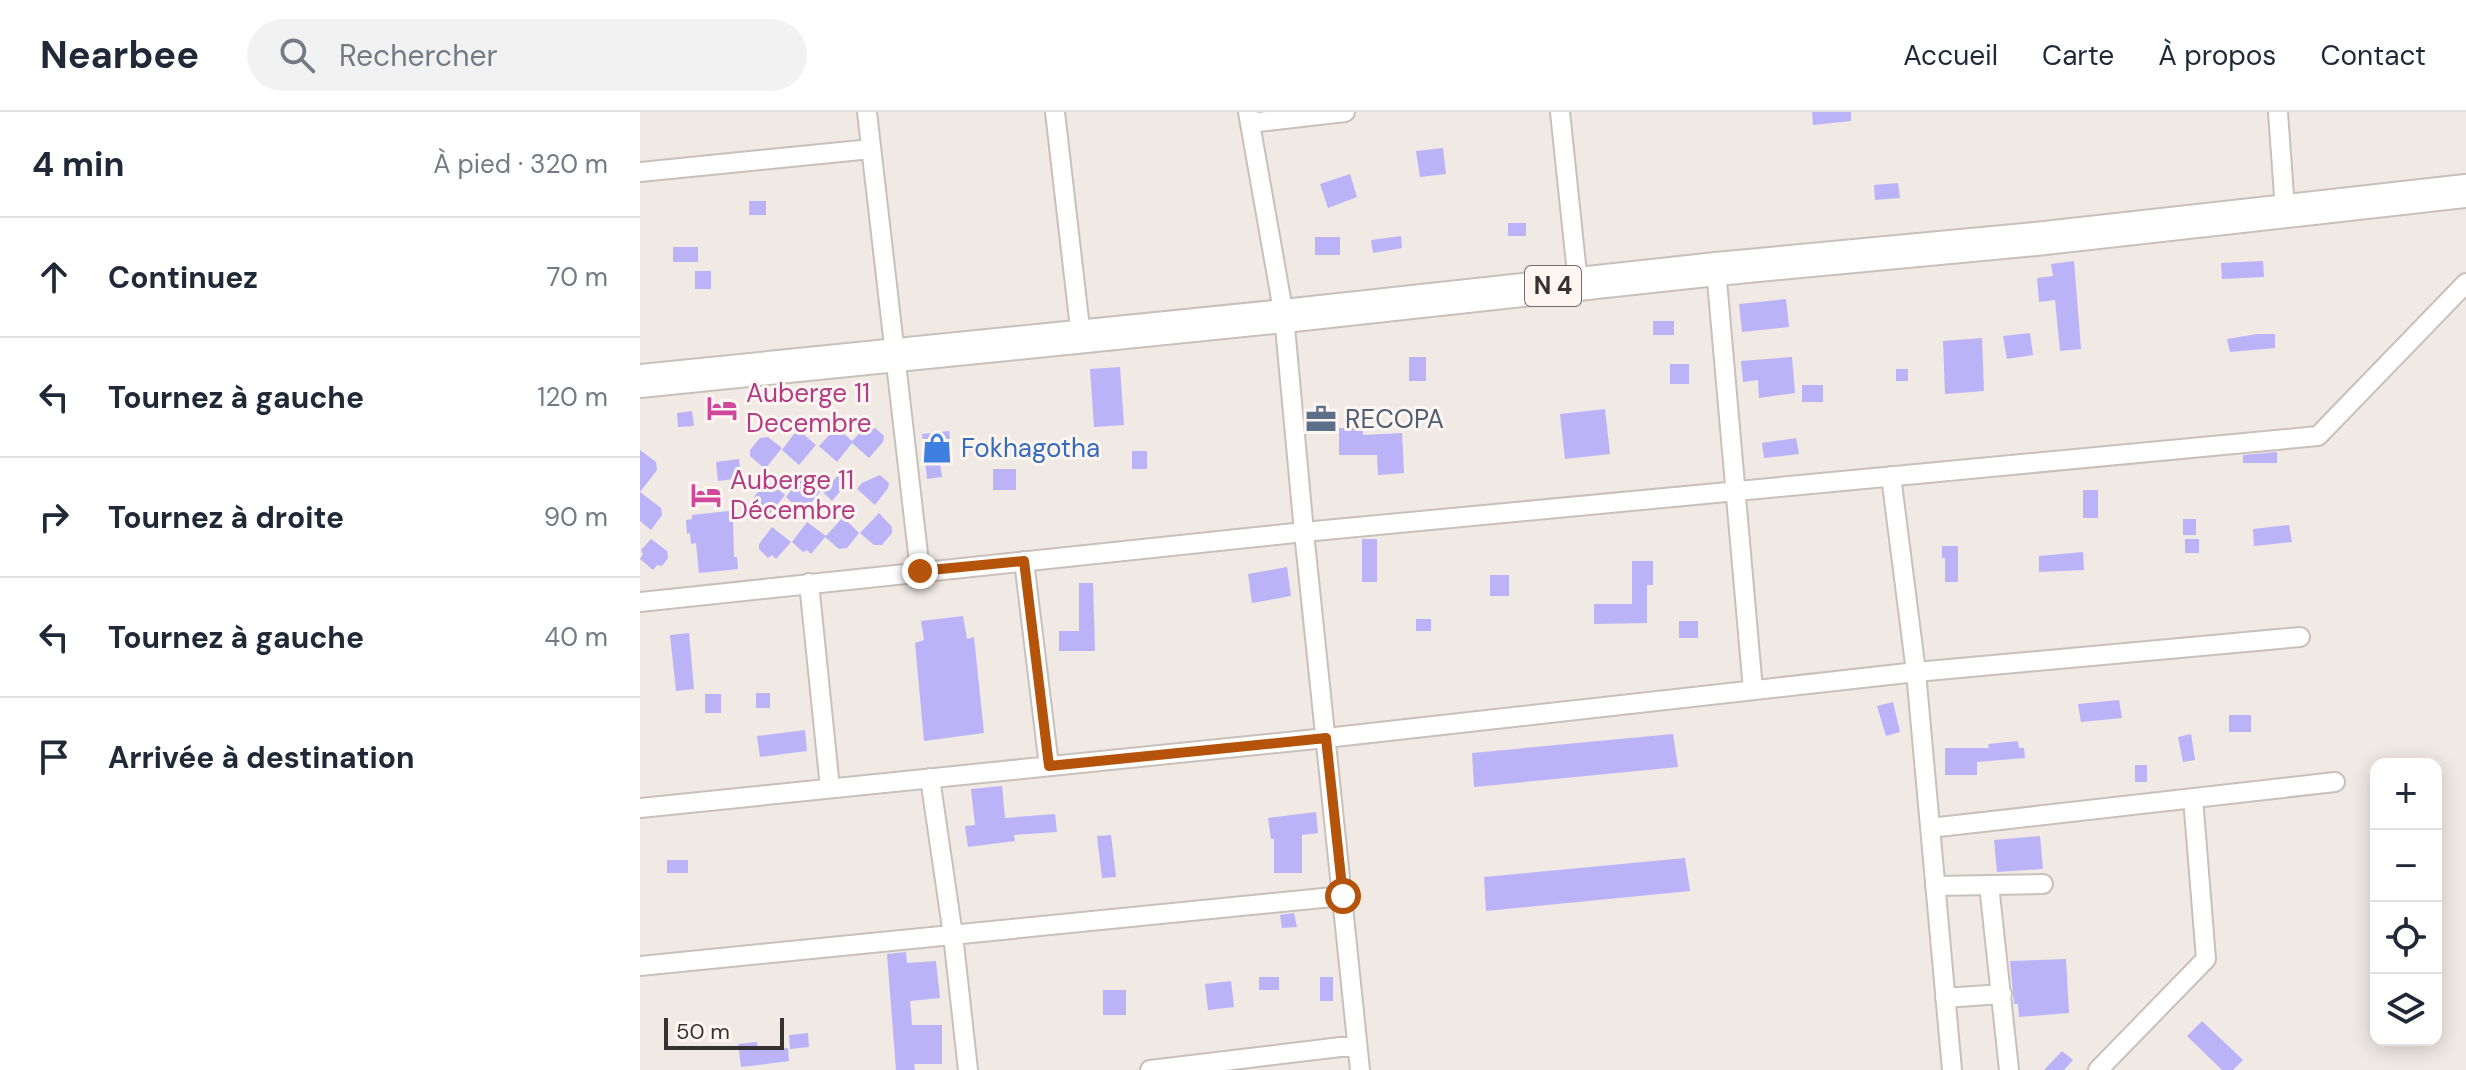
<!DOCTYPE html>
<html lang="fr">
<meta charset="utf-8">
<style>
:root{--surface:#fff;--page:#f2f2f3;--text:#1f2937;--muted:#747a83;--line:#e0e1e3}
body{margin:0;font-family:"DM Sans",sans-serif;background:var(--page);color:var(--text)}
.controls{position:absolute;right:24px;bottom:24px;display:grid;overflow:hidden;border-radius:16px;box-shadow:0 4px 20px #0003}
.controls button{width:72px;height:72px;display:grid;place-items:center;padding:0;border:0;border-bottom:2px solid var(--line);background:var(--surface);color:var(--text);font:40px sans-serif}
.scale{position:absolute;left:24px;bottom:20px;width:120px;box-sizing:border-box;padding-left:8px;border:4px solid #363231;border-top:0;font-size:22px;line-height:28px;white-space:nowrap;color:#363231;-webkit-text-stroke:6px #fff6f2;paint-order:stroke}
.stop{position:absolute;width:24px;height:24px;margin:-18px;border:6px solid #b45309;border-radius:50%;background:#fff}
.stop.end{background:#b45309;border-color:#fff;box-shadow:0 2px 8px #0008}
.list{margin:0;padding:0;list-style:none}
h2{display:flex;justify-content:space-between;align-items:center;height:104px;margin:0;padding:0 32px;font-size:34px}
h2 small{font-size:26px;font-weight:400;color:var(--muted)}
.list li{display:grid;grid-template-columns:52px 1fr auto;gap:24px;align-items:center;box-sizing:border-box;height:120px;padding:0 32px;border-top:2px solid var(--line)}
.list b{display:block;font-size:30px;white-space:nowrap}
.list em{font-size:26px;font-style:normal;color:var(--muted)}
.icon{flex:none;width:44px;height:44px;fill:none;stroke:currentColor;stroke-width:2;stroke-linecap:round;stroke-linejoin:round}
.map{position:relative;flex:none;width:1826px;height:958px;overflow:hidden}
header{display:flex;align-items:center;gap:48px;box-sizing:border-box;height:112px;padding:0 40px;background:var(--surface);border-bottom:2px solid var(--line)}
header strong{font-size:38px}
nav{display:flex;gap:44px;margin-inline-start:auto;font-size:28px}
.search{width:560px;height:72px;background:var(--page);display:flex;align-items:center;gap:20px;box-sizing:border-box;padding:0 28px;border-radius:44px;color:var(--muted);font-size:30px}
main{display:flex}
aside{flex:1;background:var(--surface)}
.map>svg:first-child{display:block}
</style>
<header>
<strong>Nearbee</strong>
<div class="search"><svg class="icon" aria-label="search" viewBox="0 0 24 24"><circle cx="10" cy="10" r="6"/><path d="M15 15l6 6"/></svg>Rechercher</div>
<nav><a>Accueil</a><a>Carte</a><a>À propos</a><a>Contact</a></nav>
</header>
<main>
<aside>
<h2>4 min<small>À pied · 320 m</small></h2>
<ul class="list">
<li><svg class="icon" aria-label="ahead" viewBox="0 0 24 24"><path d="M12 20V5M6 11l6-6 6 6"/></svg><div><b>Continuez</b></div><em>70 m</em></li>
<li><svg class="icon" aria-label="left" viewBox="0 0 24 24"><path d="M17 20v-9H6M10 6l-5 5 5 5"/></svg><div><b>Tournez à gauche</b></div><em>120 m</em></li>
<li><svg class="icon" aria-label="right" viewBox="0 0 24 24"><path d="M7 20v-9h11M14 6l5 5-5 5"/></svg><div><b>Tournez à droite</b></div><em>90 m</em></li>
<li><svg class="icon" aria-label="left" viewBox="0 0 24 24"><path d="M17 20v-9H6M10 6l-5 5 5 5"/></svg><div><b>Tournez à gauche</b></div><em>40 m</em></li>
<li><svg class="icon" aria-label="arrive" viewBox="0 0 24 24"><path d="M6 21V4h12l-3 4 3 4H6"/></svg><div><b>Arrivée à destination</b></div></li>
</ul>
</aside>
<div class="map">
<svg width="1826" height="958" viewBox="0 0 1826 958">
<rect width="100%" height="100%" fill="#f1e9e4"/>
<path fill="#bbb3f8" d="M1172,0H1211V9L1173,13Z
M803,36L806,62L780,65L776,39Z
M710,62L717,85L688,96L680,72Z
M1258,71L1260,86L1235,88L1234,73Z
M109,89H126V103H109Z
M868,111H886V124H868Z
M761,124L762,136L733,141L731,128Z
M675,125H700V143H675Z
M33,135H58V150H33Z
M1434,149L1441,237L1420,239L1415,188L1399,190L1397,166L1413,164L1411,152Z
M1623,149L1624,165L1582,167L1581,151Z
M55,159H71V177H55Z
M1146,187L1149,215L1102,220L1099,192Z
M1013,209H1034V223H1013Z
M1390,221L1393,243L1367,247L1363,224Z
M1617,222H1635V236L1590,240L1587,227Z
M1342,226L1344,279L1305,282L1303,229Z
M769,245H786V269H769Z
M1152,245L1155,281L1119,286L1118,268L1103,270L1101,249Z
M1030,252H1049V272H1030Z
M480,255L484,313L454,315L450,257Z
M1256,257H1268V269H1256Z
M1162,273H1183V290H1162Z
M965,297L970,342L925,347L920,302Z
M52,299L54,314L38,315L37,301Z
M227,314L231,318L235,316L244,324L243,330L229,346L212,331L197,350L179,334L194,318L198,322L202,320L212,329Z
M699,316H723V323L762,321L764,361L738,363L737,343H699Z
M309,319L313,350L300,351L302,365L287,367L282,322Z
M162,321L176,333L159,353L142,338L154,322Z
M128,325L142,336L125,357L110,344V338L120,326Z
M1156,326L1159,342L1124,346L1122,331Z
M0,338L16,350L17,358L0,380L21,396L22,403L11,418L0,409Z
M492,339H507V357H492Z
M1637,340V351H1603V343Z
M99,347L101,366L78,369L76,350Z
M353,357H376V378H353Z
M201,360L209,369L192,389L183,380Z
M240,363L249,371L248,376L235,393L217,377L222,371Z
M161,365L180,380L163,401L146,385Z
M126,368L145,383L128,404L114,390V385Z
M1443,378H1458V406H1443Z
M89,399L90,402L93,403L94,445H97L98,457L59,461L56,431L51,432L50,421L47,422L46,408L52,407V403Z
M239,401L252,415V421L242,433H234L220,421Z
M203,405L219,421L207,436L199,437L185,425L171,442L167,438L163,440L152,430L167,410L186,424Z
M1543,407H1556V423H1543Z
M1649,413L1652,430L1614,434L1613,417Z
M132,415L151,430L136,447L132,443L128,446L119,437V432Z
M11,427L27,439L28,446L22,454L17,453L13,458L0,447L3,442L1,438Z
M722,427H737V470H722Z
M1545,427H1559V441H1545Z
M1302,434H1318V470H1305V446H1302Z
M1443,440L1444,458L1399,460V444Z
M992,449H1013V473H1007V511L954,512V492H992Z
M647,455L651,484L612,491L608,462Z
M850,463H869V484H850Z
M439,471H453L455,539H419V519H439Z
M323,504L327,527L334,525L344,621L284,629L275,531L284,528L281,509Z
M776,507H791V519H776Z
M1039,509H1058V526H1039Z
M49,521L54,577L36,579L30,523Z
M116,581H130V596H116Z
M65,582H81V601H65Z
M1479,588L1482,606L1441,610L1438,592Z
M1253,590L1260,620L1246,624L1237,594Z
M1589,603H1611V620H1589Z
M165,618L167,639L120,645L117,624Z
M1033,622L1038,655L834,675L832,641Z
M1551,622L1555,648L1543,650L1538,625Z
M1378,629L1379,636H1384L1385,646L1337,650V663H1305V636H1349L1348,632Z
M1495,653H1507V670H1495Z
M362,674L365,706L415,702L417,720L374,723L375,729L328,735L325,714L335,713L331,677Z
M676,700L678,721L662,723V761H634V727H631L628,706Z
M471,723L476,765L462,766L457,724Z
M1400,724L1403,757L1357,760L1354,728Z
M1045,746L1050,779L846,799L844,765Z
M27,748H48V761H27Z
M654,801L657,815L642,816L640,803Z
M266,840L267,851L296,849L300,886L270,889L272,913H302V952H274L275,958H256L247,842Z
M1426,847L1429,901L1379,905L1378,892H1374L1370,849Z
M619,865H639V878H619Z
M680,865H693V889H680Z
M591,869L594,895L568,898L565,872Z
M463,878H486V903H463Z
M1562,909L1603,948L1593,958H1582L1547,924Z
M168,921L169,935L150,937L149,923Z
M117,930L118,938L148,936L149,949L101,955L98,932Z
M1422,939L1433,948L1424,958H1404Z"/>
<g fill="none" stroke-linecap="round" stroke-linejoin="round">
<g stroke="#c8c0bb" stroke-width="22">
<path id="street" d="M227,0L280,459
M415,0L441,225
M608,0L644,204L664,420L720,958
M920,0L938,171
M1638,0L1645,98
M610,11L705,0
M0,60L231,37
M1076,157L1113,578
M1251,364L1276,560L1312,958
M384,449L409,654
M169,471L190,676
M0,490L664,420L1678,324L1826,171
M290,666L313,823L328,958
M0,696L686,626L1276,560L1660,525
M1290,716L1695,670
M1349,773L1369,958
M1295,774L1403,772
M0,854L703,784
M1305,886L1362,882
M510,958L717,933
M1458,958L1566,847L1553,686"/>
</g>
<g stroke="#c8c0bb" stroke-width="36">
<path id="highway" d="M0,269L644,204L1076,157L1396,127L1826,79"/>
</g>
<use href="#street" stroke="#fff" stroke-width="18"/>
<use href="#highway" stroke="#fff" stroke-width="32"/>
</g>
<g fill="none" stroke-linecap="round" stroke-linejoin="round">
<path stroke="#b45309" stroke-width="10" d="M280,459L384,449L409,654L686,626L703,784"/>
</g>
<defs>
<g id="hotel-bare" transform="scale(2.4)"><path d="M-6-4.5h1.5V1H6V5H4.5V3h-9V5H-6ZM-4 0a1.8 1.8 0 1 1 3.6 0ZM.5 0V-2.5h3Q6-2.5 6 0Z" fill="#d1479c" stroke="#fff6f2" stroke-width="2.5" paint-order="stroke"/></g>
<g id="office-bare" transform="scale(2.4)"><path d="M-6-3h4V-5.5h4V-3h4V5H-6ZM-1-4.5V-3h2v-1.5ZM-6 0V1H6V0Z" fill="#5c6f8a" stroke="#fff6f2" stroke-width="2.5" paint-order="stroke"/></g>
<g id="shop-bare" transform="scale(2.4)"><path d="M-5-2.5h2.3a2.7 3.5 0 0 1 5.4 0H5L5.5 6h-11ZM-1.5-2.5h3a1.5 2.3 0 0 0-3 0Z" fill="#3f7fe0" stroke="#fff6f2" stroke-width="2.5" paint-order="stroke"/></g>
</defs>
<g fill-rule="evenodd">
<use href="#hotel-bare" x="82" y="296"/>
<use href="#office-bare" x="681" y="307"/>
<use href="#shop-bare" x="297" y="336"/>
<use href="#hotel-bare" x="66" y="383"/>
</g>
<g text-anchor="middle" stroke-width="6" stroke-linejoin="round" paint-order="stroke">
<rect fill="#fff6f2" stroke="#726d6b" stroke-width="2" x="885" y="154" width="56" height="40" rx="6"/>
<g font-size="24" font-weight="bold" fill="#363231">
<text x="913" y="182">N 4</text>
</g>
<g font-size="26" fill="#b23c85" stroke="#fff6f2" text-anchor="start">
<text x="106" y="290">Auberge 11<tspan x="106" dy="30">Decembre</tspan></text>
<text x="90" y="377">Auberge 11<tspan x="90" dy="30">Décembre</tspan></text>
</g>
<g font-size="26" fill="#4e5e75" stroke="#fff6f2" text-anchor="start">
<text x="705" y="316">RECOPA</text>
</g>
<g font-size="26" fill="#366cbe" stroke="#fff6f2" text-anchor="start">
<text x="321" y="345">Fokhagotha</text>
</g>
</g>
</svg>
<div class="controls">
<button>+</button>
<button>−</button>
<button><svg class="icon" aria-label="locate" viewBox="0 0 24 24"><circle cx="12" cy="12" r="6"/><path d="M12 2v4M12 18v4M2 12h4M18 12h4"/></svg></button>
<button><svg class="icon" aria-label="layers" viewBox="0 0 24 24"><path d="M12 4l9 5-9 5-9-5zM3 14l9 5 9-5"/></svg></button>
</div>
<div class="scale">50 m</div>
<div class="stop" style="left:703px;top:784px"></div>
<div class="stop end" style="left:280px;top:459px"></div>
</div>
</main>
